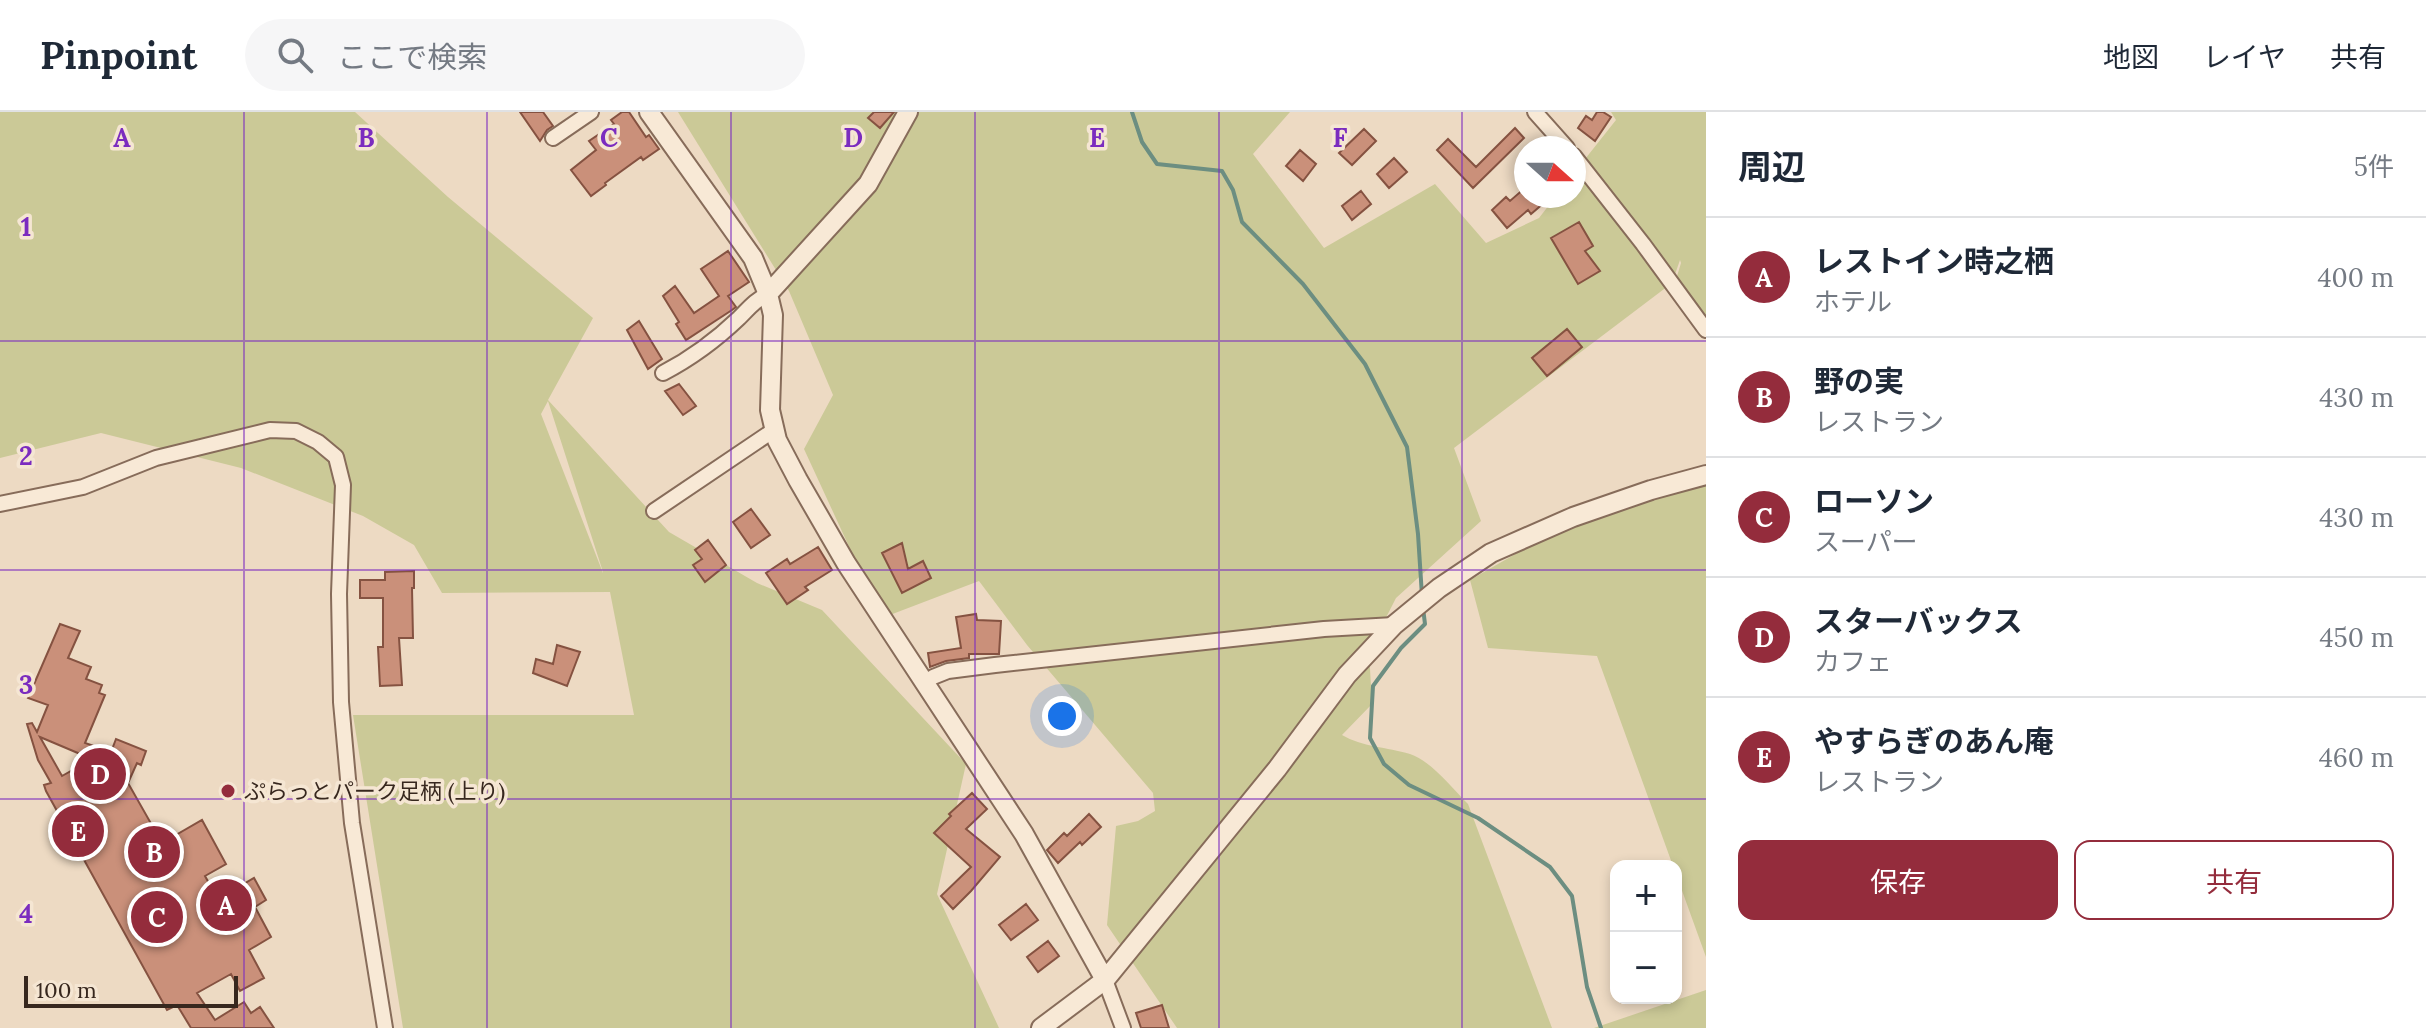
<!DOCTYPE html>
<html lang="ja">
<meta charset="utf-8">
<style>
:root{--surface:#fff;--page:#f6f6f7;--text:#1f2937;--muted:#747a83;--line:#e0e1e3;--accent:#942c3c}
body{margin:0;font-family:Lora,"Noto Sans JP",serif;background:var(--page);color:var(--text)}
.controls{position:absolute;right:24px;bottom:24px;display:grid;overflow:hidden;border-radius:16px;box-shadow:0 4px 12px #0003}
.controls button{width:72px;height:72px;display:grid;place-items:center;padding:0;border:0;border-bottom:2px solid var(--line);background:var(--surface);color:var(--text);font:40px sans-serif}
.compass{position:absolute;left:1514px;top:24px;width:72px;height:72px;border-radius:50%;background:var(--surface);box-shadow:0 4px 12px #0003;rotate:111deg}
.scale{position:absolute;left:24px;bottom:20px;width:214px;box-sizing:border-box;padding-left:8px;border:4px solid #37271e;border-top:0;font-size:22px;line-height:28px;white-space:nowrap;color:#37271e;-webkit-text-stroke:6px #f5e6d3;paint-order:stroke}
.you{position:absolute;left:1062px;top:604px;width:28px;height:28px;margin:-20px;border:6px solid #fff;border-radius:50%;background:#1a73e8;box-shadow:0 0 0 12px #1a73e833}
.badge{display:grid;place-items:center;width:52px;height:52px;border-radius:50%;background:var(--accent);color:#fff;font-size:26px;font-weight:700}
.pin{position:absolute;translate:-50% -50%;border:4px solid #fff;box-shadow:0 2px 8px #0006}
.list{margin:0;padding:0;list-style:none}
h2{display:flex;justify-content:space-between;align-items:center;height:104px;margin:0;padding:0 32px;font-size:34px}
h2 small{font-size:26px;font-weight:400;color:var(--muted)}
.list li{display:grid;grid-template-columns:52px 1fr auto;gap:24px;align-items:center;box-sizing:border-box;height:120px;padding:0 32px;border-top:2px solid var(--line)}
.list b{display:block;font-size:30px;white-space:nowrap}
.list p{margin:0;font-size:26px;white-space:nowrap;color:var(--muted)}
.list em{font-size:26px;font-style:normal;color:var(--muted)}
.actions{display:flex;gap:16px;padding:24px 32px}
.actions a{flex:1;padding:18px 0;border:2px solid var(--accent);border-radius:16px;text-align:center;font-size:28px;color:var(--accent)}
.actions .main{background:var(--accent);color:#fff}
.icon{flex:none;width:44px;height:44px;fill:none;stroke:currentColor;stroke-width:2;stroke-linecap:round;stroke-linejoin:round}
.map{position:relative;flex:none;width:1706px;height:916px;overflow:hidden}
header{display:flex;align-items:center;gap:48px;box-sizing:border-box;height:112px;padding:0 40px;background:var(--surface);border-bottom:2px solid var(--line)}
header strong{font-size:38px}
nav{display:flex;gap:44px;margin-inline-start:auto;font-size:28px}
.search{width:560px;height:72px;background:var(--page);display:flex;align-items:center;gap:20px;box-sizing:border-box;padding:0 28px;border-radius:44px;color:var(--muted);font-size:30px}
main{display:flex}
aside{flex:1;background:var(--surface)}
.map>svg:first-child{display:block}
</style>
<header>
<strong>Pinpoint</strong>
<div class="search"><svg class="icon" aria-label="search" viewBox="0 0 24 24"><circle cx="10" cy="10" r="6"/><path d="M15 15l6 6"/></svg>ここで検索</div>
<nav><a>地図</a><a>レイヤ</a><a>共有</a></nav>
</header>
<main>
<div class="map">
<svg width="1706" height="916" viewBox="0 0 1706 916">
<rect width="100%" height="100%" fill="#eddac3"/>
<path fill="#cbc997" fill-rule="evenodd" d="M0,0H355L448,85L593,206L548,288L669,420L757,471L822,498L966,652L937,782L999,916H403L353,603H634L610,480L442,481L414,433L363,404L241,356L101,321L0,346ZM548,289L603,460V461L541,302Z
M678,0H1290L1253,42L1324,136L1435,72L1486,131L1539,106L1556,84H1574V61L1616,8L1611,0H1706V219L1674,174L1681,151L1680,148L1672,171L1454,336L1481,409L1396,486L1369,539L1372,592L1342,623C1362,635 1387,635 1410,642C1430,648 1453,677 1468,692L1552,916H1177L1107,813L1116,714L1138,709L1155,699L1153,681L1027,533L979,469L882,506L804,337L833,283L789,179Z
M1706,369V845L1676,762V754H1673L1597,544L1488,536L1470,468L1589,400Z
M1706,878V916H1594Z"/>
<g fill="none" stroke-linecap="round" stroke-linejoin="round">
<path stroke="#6c8e81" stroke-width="4" d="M1132,0L1142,30L1157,52L1222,59L1233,78L1242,110L1303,172L1365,252L1407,335L1418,422L1422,484
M1423,496L1425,512L1401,536L1373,574L1370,626L1384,652L1409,673L1478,706L1550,755L1572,784L1587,875L1601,916"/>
</g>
<path fill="#ca907a" stroke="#855241" stroke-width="2" fill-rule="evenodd" d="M520,0H543L553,14L547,18L540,29Z
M622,0H629L646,25L649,23L659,37L643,48L641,45L605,71L606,73L591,84L571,58L596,38L589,29L614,12L611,8Z
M874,0H894L880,16L868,6Z
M1597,0H1603L1611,5L1595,29L1578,16L1586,4L1592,8Z
M1515,16L1524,26L1473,76L1437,38L1448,27L1476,55Z
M1364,17L1376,29L1352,53L1339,41Z
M1300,38L1316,52L1303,69L1286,54Z
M1394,46L1407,60L1389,76L1377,62Z
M1526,75V84H1552L1531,102L1528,98L1507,116L1492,98L1506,85L1510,89Z
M1361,79L1371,92L1352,108L1342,94Z
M1579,110L1593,134L1585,139L1600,159L1578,172L1551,126Z
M728,139L749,170L728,184L736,195L732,198L686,228L676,212L679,210L663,184L675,174L694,201L719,184L701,157Z
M639,209L662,247L648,257L627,218Z
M1567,217L1582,235L1547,264L1532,246Z
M679,272L696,294L683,303L665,279Z
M751,397L770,423L751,436L733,410Z
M708,428L726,453L705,470L693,453L702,447L695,438Z
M902,431L908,457L923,449L931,466L902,481L882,441Z
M818,435L832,458L805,475L808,478L787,492L766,461L787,447L790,452Z
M414,459V476H412L413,526H399L402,573L380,574L378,535H383V486H360V468H385V460Z
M976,502L977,508L1001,509L999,542H969V546L946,549L930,555L928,541L961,536L956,505Z
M60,512L80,519L68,546L91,555L86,567L102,573L99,581L105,583L85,631L111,640L116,627L146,639L141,653L137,651L128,671L162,731L202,708L226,752L205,764L218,787L254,766L266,788L255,795L271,825L249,838L264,866L240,879L231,862L197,881L215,908L244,890L251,901L260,895L274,916H191L177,893L167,898L46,679L44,673L51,671L38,648L27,612L32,611L37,620L48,593L28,586ZM40,625L92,647L62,664Z
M557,533L580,540L567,574L533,561L536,547L553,552Z
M972,681L987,697L966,717L1000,745L971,779L953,797L941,784L971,755L934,721L951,704L949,702Z
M1089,702L1101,715L1082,733L1080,730L1058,751L1047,738L1064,721L1067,724Z
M1026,792L1038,808L1011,828L999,813Z
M1048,829L1059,844L1038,860L1027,845Z
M1162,893L1169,916H1141L1136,901Z"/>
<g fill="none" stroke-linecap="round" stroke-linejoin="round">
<g stroke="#876c5a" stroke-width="18">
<path id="minor" d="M1535,0L1567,36
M553,26L591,0
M1574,44L1643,132L1706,218
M663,261C690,247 716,228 739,206C749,196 755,188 768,182
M0,392L83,375L156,346L270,318L296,319L318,330L336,345L343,373L339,482L341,590L352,711L385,916
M654,399L774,318
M933,565L948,559L995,553L1324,517L1394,513
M1105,868L1123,916"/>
</g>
<g stroke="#876c5a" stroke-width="22">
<path id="tertiary" d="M649,0L753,146L768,182L773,203L770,298L777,328L798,368L846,451L1024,722L1105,868
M768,182L868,72L908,0
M1041,916L1105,868L1277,657L1347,563L1394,513L1439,476L1491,441L1573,405L1651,378L1706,363"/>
</g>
<use href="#minor" stroke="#f8e9d6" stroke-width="14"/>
<use href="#tertiary" stroke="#f8e9d6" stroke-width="18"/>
</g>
<path fill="none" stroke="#7b2cbf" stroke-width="2" stroke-opacity="0.55" d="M244,0V916M487,0V916M731,0V916M975,0V916M1219,0V916M1462,0V916M0,229H1706M0,458H1706M0,687H1706"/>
<circle fill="#942c3c" stroke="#f5e6d3" stroke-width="3" cx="228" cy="679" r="8"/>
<g text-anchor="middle" stroke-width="7" stroke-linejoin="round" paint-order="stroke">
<g font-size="22" fill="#37271e" stroke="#f5e6d3" text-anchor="start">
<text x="244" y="687">ぷらっとパーク足柄 (上り)</text>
</g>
</g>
<g font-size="26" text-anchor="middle" font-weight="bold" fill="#7b2cbf" stroke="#f5e6d3" stroke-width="7" stroke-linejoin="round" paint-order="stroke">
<text x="122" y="35">A</text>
<text x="366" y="35">B</text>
<text x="609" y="35">C</text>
<text x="853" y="35">D</text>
<text x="1097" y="35">E</text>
<text x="1340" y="35">F</text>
<text x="26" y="124">1</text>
<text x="26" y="353">2</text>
<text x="26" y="582">3</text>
<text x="26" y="811">4</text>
</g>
</svg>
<div class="controls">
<button>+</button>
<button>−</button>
</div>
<svg class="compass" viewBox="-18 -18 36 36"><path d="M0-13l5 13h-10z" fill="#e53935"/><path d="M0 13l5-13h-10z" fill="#747a83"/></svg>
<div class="scale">100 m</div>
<div class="you"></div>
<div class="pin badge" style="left:226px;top:793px">A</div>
<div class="pin badge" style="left:154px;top:740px">B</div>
<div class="pin badge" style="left:157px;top:805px">C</div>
<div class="pin badge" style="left:100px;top:662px">D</div>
<div class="pin badge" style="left:78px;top:719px">E</div>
</div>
<aside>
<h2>周辺<small>5件</small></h2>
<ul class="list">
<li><span class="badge">A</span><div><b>レストイン時之栖</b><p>ホテル</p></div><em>400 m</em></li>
<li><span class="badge">B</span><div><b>野の実</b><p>レストラン</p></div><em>430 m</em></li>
<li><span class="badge">C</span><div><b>ローソン</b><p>スーパー</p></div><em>430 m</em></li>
<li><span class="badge">D</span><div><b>スターバックス</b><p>カフェ</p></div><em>450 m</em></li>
<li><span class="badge">E</span><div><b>やすらぎのあん庵</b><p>レストラン</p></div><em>460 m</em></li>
</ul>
<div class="actions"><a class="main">保存</a><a>共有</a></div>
</aside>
</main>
